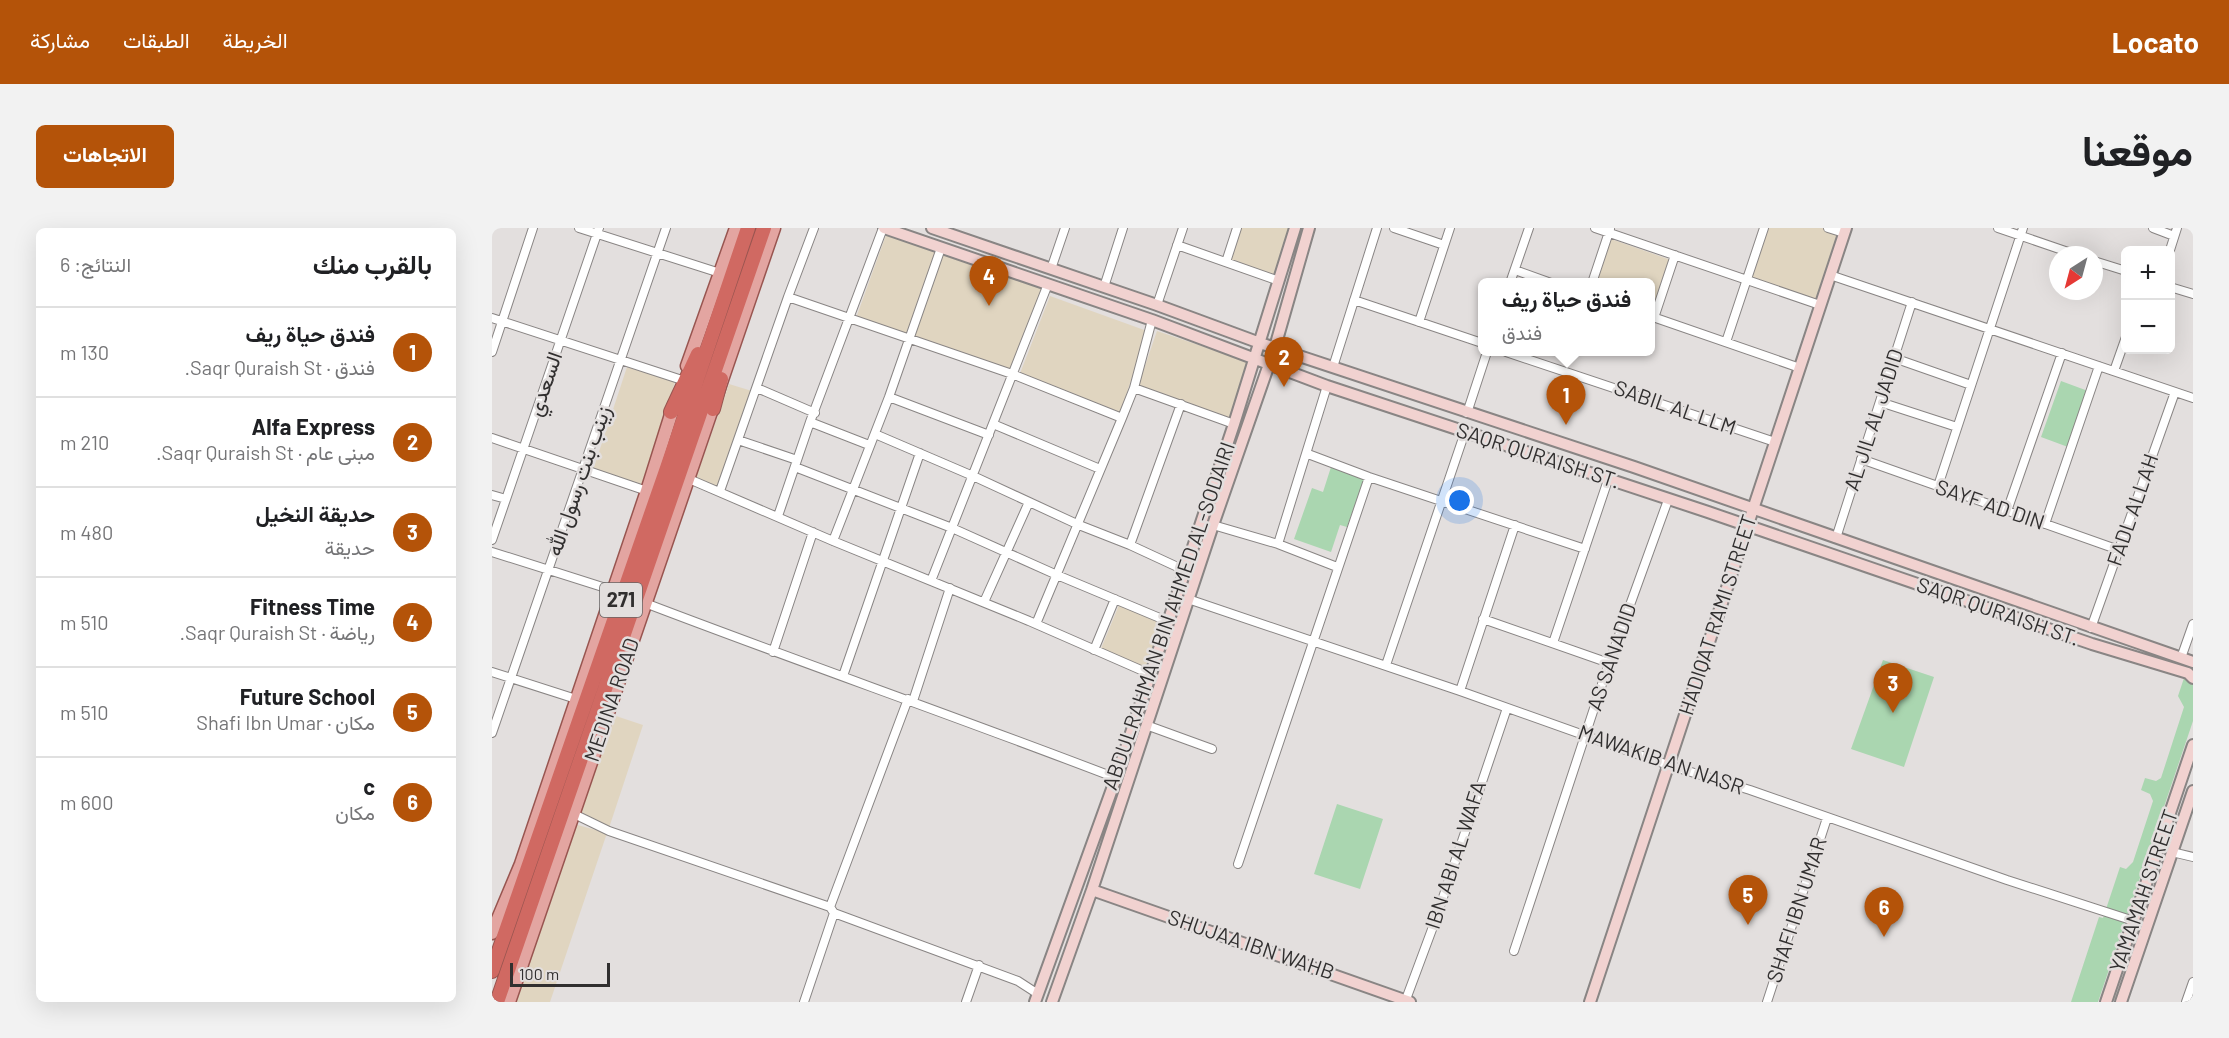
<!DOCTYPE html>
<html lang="ar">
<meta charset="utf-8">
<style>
:root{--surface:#fff;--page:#f2f2f2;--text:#202124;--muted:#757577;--line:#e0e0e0;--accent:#b45309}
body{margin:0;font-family:Barlow,Vazirmatn,sans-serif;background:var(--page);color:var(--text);direction:rtl}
.controls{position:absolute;right:18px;top:18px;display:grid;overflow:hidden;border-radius:9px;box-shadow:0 6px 24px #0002}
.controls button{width:54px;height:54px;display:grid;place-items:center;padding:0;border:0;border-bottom:2px solid var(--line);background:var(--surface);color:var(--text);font:30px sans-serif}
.compass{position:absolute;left:1557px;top:18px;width:54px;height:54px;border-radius:50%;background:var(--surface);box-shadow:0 6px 24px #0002;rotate:216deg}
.scale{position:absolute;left:18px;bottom:15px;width:100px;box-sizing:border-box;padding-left:6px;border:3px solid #312f2f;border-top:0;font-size:16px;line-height:21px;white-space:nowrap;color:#312f2f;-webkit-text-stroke:4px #e3dfde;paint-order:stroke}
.you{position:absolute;left:968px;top:273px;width:21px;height:21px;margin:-15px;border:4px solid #fff;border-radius:50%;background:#1a73e8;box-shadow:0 0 0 9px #1a73e833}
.badge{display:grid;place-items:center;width:39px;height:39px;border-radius:50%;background:var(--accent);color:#fff;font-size:20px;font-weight:700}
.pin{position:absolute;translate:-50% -50px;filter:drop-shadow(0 2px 3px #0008)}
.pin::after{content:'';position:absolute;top:32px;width:21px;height:18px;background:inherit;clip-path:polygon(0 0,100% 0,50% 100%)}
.popup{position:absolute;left:986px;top:50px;width:177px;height:78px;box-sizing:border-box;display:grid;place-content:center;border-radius:9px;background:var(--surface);filter:drop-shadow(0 2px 4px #0005);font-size:20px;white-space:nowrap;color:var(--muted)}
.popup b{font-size:22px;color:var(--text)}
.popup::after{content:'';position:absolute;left:50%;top:100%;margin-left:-12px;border:12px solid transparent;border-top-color:var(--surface)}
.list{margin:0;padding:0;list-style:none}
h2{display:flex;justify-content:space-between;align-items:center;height:78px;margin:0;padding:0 24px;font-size:26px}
h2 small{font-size:20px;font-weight:400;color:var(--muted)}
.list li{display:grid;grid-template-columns:39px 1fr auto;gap:18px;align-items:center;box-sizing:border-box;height:90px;padding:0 24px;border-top:2px solid var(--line)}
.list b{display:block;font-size:22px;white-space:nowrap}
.list p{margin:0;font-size:20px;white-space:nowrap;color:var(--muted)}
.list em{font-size:20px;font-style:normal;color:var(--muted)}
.map{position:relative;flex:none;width:1701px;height:774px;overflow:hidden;direction:ltr;border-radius:9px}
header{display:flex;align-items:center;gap:36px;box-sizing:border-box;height:84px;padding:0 30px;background:var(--accent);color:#fff}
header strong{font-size:28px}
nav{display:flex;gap:33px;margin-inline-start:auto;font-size:21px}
.intro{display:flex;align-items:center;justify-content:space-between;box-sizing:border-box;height:144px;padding:0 36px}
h1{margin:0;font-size:42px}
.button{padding:15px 27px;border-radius:9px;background:var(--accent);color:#fff;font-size:21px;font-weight:700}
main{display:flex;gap:36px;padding:0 36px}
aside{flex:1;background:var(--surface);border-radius:9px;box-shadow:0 6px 24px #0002}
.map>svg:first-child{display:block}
</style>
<header>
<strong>Locato</strong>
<nav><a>الخريطة</a><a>الطبقات</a><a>مشاركة</a></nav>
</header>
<div class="intro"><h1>موقعنا</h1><a class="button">الاتجاهات</a></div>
<main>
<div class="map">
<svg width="1701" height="774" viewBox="0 0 1701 774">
<rect width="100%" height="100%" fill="#e3dfde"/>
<path fill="#e0d5c0" d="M747,0H801L785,50L737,33Z
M1275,0H1330L1349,6L1326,74L1257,51Z
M394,7L445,25L414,108L364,90Z
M1119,11L1179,32L1161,86L1158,85V55H1104Z
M451,27L552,60L520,143L422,109Z
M558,68L655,103L628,186L527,148Z
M665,103L757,134L738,192L646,158Z
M135,139L183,154L149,258L101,242Z
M237,156L260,163L227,261L204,250Z
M627,377L672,395L657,442L608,423Z
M118,486L151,497L117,600L83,588Z
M82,596L115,605L58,774H20Z"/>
<path fill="#aad6b0" d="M1569,153L1596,163L1576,219L1549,209Z
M839,239L872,251L855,299L848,297L839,324L802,311L820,260L831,264Z
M1391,432L1442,449L1412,539L1359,521Z
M1693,447L1701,452V493L1606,774H1579L1607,689L1611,690L1628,639L1634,641L1641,634L1661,573L1658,566L1649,562L1653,550L1664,553L1669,550L1692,479L1686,468Z
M845,576L891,591L868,661L822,646Z"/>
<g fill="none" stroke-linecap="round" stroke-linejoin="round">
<g stroke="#898584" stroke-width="10">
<path id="street" d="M87,0L228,45
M902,0L952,17
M1103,0L1328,77
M1336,0L1352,5
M1506,0L1585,27
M1661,0L1682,8
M685,17L787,53
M1678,22L1685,0
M1602,33L1634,43
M734,34L745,0
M559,41L573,0
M1023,42L1059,55
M1338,47L1701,170
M1018,55L1037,0
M1100,55L1118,1
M612,59L631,0
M1678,59L1701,66
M296,69L520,146L630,190
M862,72L990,115
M665,77L691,0
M1158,88L1308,140
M0,90L190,152
M1162,90L1183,27
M927,94L958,0
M1234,114L1272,0
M0,124L41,0
M1014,124L1283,214
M1402,130L1479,157
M841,139L885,0
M1622,143L1634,109
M265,160L323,185
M642,160L742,196
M397,169L497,207
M1388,174L1465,199
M975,185L995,124
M318,194L377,217
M501,196L608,241
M383,206L481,248L587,297L638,317L692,342
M0,210L155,263
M246,212L305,232
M816,226L877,249L1093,321
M1369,231L1627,322
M303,239L460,300L565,347L675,393
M197,251L341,313L537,393L658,446
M1446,258L1531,0
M228,263L296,69L322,0
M0,267L14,271
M1515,283L1570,125
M286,288L318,194L391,0
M1553,296L1607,138
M721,297L786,316L845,339
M1344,310L1420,74
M0,312L107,0
M341,313L397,169L449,20
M786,316L835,158
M638,317L689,176
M0,324L120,362
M439,353L556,56
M696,371L968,463L1176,537L1258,562L1515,652L1642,693
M492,374L537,274
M153,375C310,435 468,490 624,550
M991,391L1117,435
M544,396L630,190L642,160L660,92
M1599,400L1683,164
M1061,415L1116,252
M602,422L623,371
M281,424L321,304
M1689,430L1701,396
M894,437L973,204
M0,444L84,471
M351,448L428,225
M968,463L1023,297
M421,473L458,360
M654,497L720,521
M0,505L174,0
M82,586L117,603L338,679L342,685L526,753L546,766
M1680,624L1701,629
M746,636L877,249
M338,679L416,471
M1022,723L1117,435L1176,272
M312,774L342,685
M474,774L487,737
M913,774L942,696L1015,480
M1275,774L1335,590
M1694,774L1701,754"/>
</g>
<g stroke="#898584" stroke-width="14">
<path id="secondary" d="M392,0L660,92L835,158L1216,284L1600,416L1696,445L1701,450
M440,0L665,77L768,115L1142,239L1701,434
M600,662L918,774
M543,774L624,550L742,196L803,0
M560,774L600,662L721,297L783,119L817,0
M1098,774L1354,0
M1614,774L1701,517
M1629,774L1701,563"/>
</g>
<g stroke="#985550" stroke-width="15">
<path id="primary" d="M195,138L244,0
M0,705L29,636L155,263L182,177
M17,774L282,0"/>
</g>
<g stroke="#985550" stroke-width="16">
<path id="highway" d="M221,181L229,151
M179,184L206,126
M0,743L175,240L256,0
M5,774L272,0"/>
</g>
<use href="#street" stroke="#fff" stroke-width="8"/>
<use href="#secondary" stroke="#f1d2d0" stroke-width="10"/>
<use href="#primary" stroke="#e3a5a1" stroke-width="12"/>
<use href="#highway" stroke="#d06962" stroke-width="14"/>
</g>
<g text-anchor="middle" stroke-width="5" stroke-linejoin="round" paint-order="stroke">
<rect fill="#e3dfde" stroke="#666464" stroke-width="1.5" x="108" y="355" width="42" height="34" rx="4.5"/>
<g font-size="20" font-weight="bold" fill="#312f2f">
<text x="129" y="379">271</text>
</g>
<g font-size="21" fill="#312f2f" stroke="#e3dfde">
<text transform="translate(53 156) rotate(-71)" y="7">السعدي</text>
<text transform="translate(1183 180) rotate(19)" y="7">SABIL AL LLM</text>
<text transform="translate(1382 192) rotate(-72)" y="7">AL JIL AL JADID</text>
<text transform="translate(1046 228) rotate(18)" y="7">SAQR QURAISH ST.</text>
<text transform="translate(87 253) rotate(-71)" y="7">زينب بنت رسول الله</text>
<text transform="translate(1498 277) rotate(19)" y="7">SAYF AD DIN</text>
<text transform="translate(1641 282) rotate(-71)" y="7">FADL ALLAH</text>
<text transform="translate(1506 384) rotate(19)" y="7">SAQR QURAISH ST.</text>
<text transform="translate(1226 387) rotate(-72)" y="7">HADIQAT RAMI STREET</text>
<text transform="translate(677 388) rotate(-71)" y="7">ABDULRAHMAN BIN AHMED AL-SODAIRI</text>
<text transform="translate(1120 429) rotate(-71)" y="7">AS SANADID</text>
<text transform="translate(120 472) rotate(-71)" y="7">MEDINA ROAD</text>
<text transform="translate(1169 532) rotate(19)" y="7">MAWAKIB AN NASR</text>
<text transform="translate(964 627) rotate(-72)" y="7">IBN ABI AL WAFA</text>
<text transform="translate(1652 663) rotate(-71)" y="7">YAMAMAH STREET</text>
<text transform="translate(1305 682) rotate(-72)" y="7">SHAFI IBN UMAR</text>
<text transform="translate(759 717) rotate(19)" y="7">SHUJAA IBN WAHB</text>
</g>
</g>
</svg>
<div class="controls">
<button>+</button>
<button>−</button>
</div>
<svg class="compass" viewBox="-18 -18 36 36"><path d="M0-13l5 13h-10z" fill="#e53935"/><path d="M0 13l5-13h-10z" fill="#757577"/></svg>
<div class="scale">100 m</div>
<div class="you"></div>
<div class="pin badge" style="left:1074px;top:197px">1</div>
<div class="popup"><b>فندق حياة ريف</b>فندق</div>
<div class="pin badge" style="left:792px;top:159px">2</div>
<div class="pin badge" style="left:1401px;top:485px">3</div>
<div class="pin badge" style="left:497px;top:78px">4</div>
<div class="pin badge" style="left:1256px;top:697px">5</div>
<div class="pin badge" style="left:1392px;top:709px">6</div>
</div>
<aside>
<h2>بالقرب منك<small>النتائج: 6</small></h2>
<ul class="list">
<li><span class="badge">1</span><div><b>فندق حياة ريف</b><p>فندق · Saqr Quraish St.</p></div><em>130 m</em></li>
<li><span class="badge">2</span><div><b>Alfa Express</b><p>مبنى عام · Saqr Quraish St.</p></div><em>210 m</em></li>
<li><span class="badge">3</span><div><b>حديقة النخيل</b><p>حديقة</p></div><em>480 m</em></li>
<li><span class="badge">4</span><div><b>Fitness Time</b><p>رياضة · Saqr Quraish St.</p></div><em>510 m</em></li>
<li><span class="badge">5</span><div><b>Future School</b><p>مكان · Shafi Ibn Umar</p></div><em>510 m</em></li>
<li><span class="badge">6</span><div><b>c</b><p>مكان</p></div><em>600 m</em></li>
</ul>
</aside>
</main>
